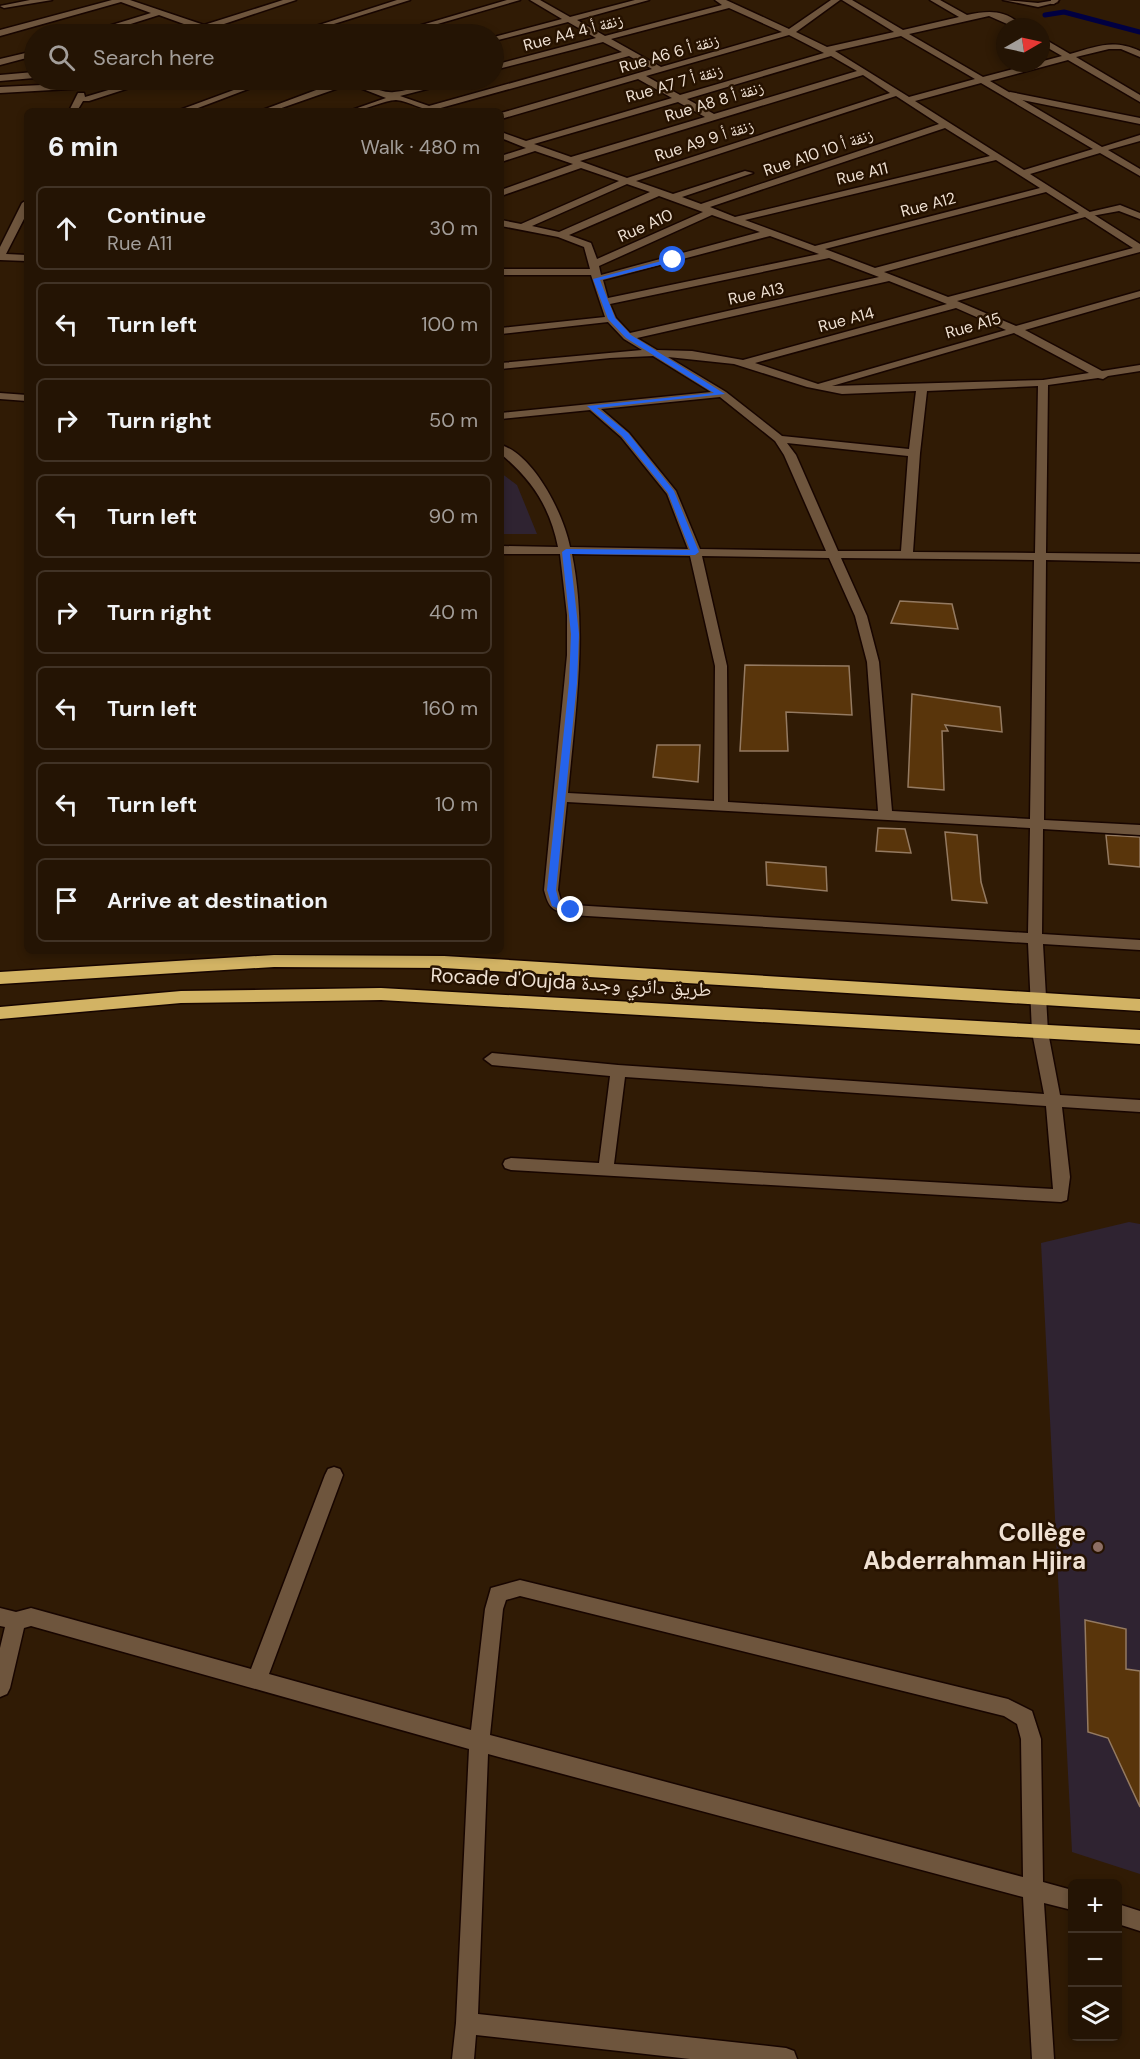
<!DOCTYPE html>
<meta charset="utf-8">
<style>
:root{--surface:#241404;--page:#2c1d0e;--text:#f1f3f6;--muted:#a39e9a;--line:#413326}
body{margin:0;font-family:"DM Sans","Noto Naskh Arabic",sans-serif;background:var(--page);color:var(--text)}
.controls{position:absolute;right:18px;bottom:18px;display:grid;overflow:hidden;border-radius:9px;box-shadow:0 3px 9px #0003}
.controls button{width:54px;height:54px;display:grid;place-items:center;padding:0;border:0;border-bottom:2px solid var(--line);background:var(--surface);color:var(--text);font:30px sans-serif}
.compass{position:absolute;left:996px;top:18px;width:54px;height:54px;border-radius:50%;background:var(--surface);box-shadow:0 3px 9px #0003;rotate:81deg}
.stop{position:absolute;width:18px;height:18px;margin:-14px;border:4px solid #2563eb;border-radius:50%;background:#fff}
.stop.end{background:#2563eb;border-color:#fff;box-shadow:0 2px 6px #0008}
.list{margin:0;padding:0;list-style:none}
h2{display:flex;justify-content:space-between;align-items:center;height:78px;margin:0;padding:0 24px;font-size:26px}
h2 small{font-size:20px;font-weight:400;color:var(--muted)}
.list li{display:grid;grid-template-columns:39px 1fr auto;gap:18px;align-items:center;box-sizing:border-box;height:84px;margin:0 12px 12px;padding:0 12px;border:2px solid var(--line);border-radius:9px}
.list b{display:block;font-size:22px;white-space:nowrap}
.list p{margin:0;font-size:20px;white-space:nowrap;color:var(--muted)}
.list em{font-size:20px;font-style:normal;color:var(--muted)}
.icon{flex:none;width:33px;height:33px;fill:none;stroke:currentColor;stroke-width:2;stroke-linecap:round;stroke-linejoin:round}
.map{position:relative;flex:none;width:1140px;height:2059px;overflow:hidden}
.search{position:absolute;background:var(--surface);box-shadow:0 3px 9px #0003;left:24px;top:24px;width:480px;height:66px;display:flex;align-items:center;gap:15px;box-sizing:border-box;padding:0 21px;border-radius:33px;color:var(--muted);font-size:22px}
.panel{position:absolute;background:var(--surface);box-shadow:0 3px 9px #0003;left:24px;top:108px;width:480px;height:846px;border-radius:9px}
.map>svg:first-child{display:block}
</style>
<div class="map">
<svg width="1140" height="2059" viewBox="0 0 1140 2059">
<rect width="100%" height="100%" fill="#301b05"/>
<path fill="#2f2331" d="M501,473L517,485L537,534H501Z
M1129,1222L1140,1224V1874L1072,1852L1041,1243Z"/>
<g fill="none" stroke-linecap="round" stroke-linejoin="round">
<path stroke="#000041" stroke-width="5" d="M1045,15L1064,12L1140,32"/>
</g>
<path fill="#59350b" stroke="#947a61" stroke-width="1.5" d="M900,601L952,604L958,629L891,623Z
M745,665L849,666L852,715L786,712L788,751H740Z
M912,694L1000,707L1002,732L945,725L948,731H942L944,790L908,787Z
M657,745H700L698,782L653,777Z
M878,828L905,829L911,853L876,851Z
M945,832L977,835L981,882L987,903L952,900Z
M1106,835L1140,837V867L1109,864Z
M766,862L826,867L827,891L767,885Z
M1085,1620L1126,1629V1669L1140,1671V1807L1108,1738L1088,1732Z"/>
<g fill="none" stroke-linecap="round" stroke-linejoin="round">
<g stroke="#170500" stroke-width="3">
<path id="lane" d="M1003,0L1038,3L1056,0L1058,2L1038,7Z
M1010,92L1140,118V124L1007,97L1006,95Z
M1120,205L1140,213V219L1119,211L1086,217L1081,214Z"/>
</g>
<g stroke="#170500" stroke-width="3">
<path id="street" d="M30,0H52L4,8L0,6Z
M112,0H130L204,25L283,0H296L212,28L226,34L204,31L180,34L195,28L159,15L99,34H88L89,32L151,13L121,2L0,36V30Z
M397,0H410L302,34H291Z
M507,0H520L403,34H391Z
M530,0H540L570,17L635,0H649L577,20L605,36L722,5L715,0H726L789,29L831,0H840L796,32L827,47L894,32L842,0H852L903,30L959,17L930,0H940L967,15C991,10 1005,10 1024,27H1014L989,16L909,34L983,77L1062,56L1041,44V37L1070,54C1098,46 1113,39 1140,51V57L1121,49H1109L1076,57L1140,95V102L1068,60L990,81L1102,147L1140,135V141L1108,150L1140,169V176L1100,153L1030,174L1140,244V252L957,301L1016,326L1140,291V297L1025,330L1102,371L1140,365V371L1108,376L1103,379L1098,378L1048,385L1046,553L1140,554V562L1046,560L1044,820L1140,825V835L1043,829L1042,934L1140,940V950L1043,944L1048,1032L1060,1095L1140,1100V1112L1062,1107L1070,1177L1067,1200L1061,1202L511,1170L505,1168L503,1164L505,1160L511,1158L599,1163L610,1076L492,1065L484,1059L492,1053L618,1065L1044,1094L1032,1032L1028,943L571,915C552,910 549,909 544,890L567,655V615L560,554H501V546L558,547C550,507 532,480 501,454V445C534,455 564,515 570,547L688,549L667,494L621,437L590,410L501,419V413L711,392L653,356L610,358L501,369V363L642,350L624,339L608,322L501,334V328L605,317L591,275H501V269H590L584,247L558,237L501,226V220L521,224L619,181L581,168L501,196V190L573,164L535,151L501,162V156L526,148L501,138V132L526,141L672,98L638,79L501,119V113L652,69L629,56L437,109L438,111C422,111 410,101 396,100C384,100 365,111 349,111L386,98L350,84L273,111H260L343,80C360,80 380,94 394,92C415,90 434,80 455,80L454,82L400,96L429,106L622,52L603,42L494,70V65L596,38L568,22L494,41V37L562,19ZM729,8L782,32L661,67L611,39ZM789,35L824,53L680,95L646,76ZM901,36L975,79L909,97L835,51ZM831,56L857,71L714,114L687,99ZM863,75L890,93L627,178L580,161ZM981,83L1093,149L1024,170L915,101ZM896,96L939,124L701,204L682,197L753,173L745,171L673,194L636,181ZM678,102L705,117L571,157L534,144ZM945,128L990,156L735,217L710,207ZM996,160L1040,188L815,246L745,220ZM627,184L650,192L559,232L532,226ZM1046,192L1079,213L875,268L825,249ZM659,196L703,212L597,259L591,243L569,235ZM712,215L760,232L601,275L599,266ZM1085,217L1133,248L948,297L884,272ZM770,236L819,254L608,298L603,280ZM829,258L879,277L630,333L616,318L610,304ZM889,281L947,304L743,360L692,351L657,350L637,338ZM956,308L1006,330L818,384L755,363ZM1014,333L1089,373L1043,380L832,386ZM668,357L734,364L807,387L842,394L916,391L909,449L782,436L726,392ZM1038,386L1035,553L913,552L920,453L927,391ZM720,397L775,441L784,455L826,551L700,549L676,491L629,433L601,409ZM787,443L908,456L901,551H838L796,455ZM572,554L690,556L715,666L714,801L568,793C575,714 588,633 572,554ZM702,556L829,558L855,616L867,662L878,811L728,802L727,666ZM841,558L1034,560L1030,819L892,811L879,662L867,616ZM567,802L1030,828L1028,933L572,905L561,901L558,890ZM625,1077L1046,1106L1053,1189L614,1164Z
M1051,0H1059L1054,4H1051Z
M34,51V56L0,65V59Z
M34,72V78L0,81V75Z
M142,80H154L89,101H83L77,111H69L78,93H84L85,97Z
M261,80H272L190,111H177Z
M84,83L88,86L87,88L0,93V87Z
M27,200V213L6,254L27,255V261L0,260V247L22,203Z
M0,393L27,395V401L0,399Z
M334,1467L340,1469L343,1475L269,1674L471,1730L485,1609L491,1588L520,1580L1008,1699L1032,1711L1041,1739L1043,1882L1072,1890V1910L1044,1903L1054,2059H1032L1023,1897L488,1754L478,2014L786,2048L794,2051L797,2059H690L476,2035L474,2059H452L456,2023L469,1749L31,1626L24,1628L10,1688L7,1694L0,1697V1648L5,1627L0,1626V1608L16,1612L31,1608L251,1669L325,1475L328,1469ZM520,1596L1004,1716L1017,1724L1021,1739L1023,1877L490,1735L503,1609L506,1600Z
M1118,1904L1140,1911V1931L1118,1924Z"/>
</g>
<g stroke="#170500" stroke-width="3">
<path id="highway" d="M274,955L444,956L1140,999V1011L444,968L274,967L0,984V972Z
M381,988L1140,1030V1044L381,1000L181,1003L0,1019V1007L181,991Z"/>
</g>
<use href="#lane" fill="#6e553d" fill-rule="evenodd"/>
<use href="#street" fill="#6e553d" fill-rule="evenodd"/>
<use href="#highway" fill="#d2b364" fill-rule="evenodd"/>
</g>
<path fill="#2563eb" d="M673,258L675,261L600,280L615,318L631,335L725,394L597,408L628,433L674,491L699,552L695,555L570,554L579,634L577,683L556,890L559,902L574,908L576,910L571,914L552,906L547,890L569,683L571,634L562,552L566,549L690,550L668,493L622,436L587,406L714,393L626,338L608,319L593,279Z"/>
<circle fill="#8d6e63" stroke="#261200" stroke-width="2" cx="1098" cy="1547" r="6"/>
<g text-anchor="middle" stroke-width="5" stroke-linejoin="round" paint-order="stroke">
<g font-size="16" fill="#efe1d3" stroke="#261200">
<text transform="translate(573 32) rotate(-15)" y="6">Rue A4 زنقة أ 4</text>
<text transform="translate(669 53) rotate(-16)" y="6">Rue A6 زنقة أ 6</text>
<text transform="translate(674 83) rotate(-16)" y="6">Rue A7 زنقة أ 7</text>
<text transform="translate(714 101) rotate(-17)" y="6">Rue A8 زنقة أ 8</text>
<text transform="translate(704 140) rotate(-18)" y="6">Rue A9 زنقة أ 9</text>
<text transform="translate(818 152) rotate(-19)" y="6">Rue A10 زنقة أ 10</text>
<text transform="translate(862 173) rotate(-13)" y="6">Rue A11</text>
<text transform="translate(928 204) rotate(-15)" y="6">Rue A12</text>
<text transform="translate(645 225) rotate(-24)" y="6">Rue A10</text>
<text transform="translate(756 293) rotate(-12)" y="6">Rue A13</text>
<text transform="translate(846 319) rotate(-15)" y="6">Rue A14</text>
<text transform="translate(973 325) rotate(-16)" y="6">Rue A15</text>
</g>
<g font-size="20" fill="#efe1d3" stroke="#261200">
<text transform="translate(571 982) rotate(3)" y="7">Rocade d'Oujda طريق دائري وجدة</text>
</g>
<g font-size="24" font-weight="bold" fill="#efe1d3" stroke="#261200" text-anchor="end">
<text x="1086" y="1541">Collège<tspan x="1086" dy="28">Abderrahman Hjira</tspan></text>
</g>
</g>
</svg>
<div class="controls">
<button>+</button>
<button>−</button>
<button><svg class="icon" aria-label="layers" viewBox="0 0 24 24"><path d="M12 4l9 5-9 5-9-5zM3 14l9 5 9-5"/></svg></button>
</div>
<svg class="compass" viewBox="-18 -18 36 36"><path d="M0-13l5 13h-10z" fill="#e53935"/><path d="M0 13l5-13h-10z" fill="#a39e9a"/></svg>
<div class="stop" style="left:673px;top:260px"></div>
<div class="stop end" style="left:571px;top:910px"></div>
<div class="search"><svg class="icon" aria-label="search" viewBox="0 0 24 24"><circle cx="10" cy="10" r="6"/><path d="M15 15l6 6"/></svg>Search here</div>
<section class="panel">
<h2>6 min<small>Walk · 480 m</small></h2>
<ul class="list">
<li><svg class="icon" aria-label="ahead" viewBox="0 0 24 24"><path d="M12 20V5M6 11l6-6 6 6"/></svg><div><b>Continue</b><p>Rue A11</p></div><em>30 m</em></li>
<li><svg class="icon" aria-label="left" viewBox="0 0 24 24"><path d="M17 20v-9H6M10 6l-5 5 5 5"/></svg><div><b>Turn left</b></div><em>100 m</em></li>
<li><svg class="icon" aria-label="right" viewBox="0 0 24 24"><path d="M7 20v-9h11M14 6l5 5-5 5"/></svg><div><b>Turn right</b></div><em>50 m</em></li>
<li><svg class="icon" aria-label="left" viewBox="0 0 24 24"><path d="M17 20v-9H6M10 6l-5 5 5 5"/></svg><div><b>Turn left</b></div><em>90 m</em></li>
<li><svg class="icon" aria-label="right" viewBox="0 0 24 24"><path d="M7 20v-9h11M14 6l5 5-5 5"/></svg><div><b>Turn right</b></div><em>40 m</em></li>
<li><svg class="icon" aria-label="left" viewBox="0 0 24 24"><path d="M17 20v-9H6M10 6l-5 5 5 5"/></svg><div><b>Turn left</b></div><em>160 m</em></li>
<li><svg class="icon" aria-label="left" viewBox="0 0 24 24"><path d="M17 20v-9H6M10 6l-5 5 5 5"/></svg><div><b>Turn left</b></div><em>10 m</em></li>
<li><svg class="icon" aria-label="arrive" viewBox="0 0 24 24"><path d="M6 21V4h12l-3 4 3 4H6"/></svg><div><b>Arrive at destination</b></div></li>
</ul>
</section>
</div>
